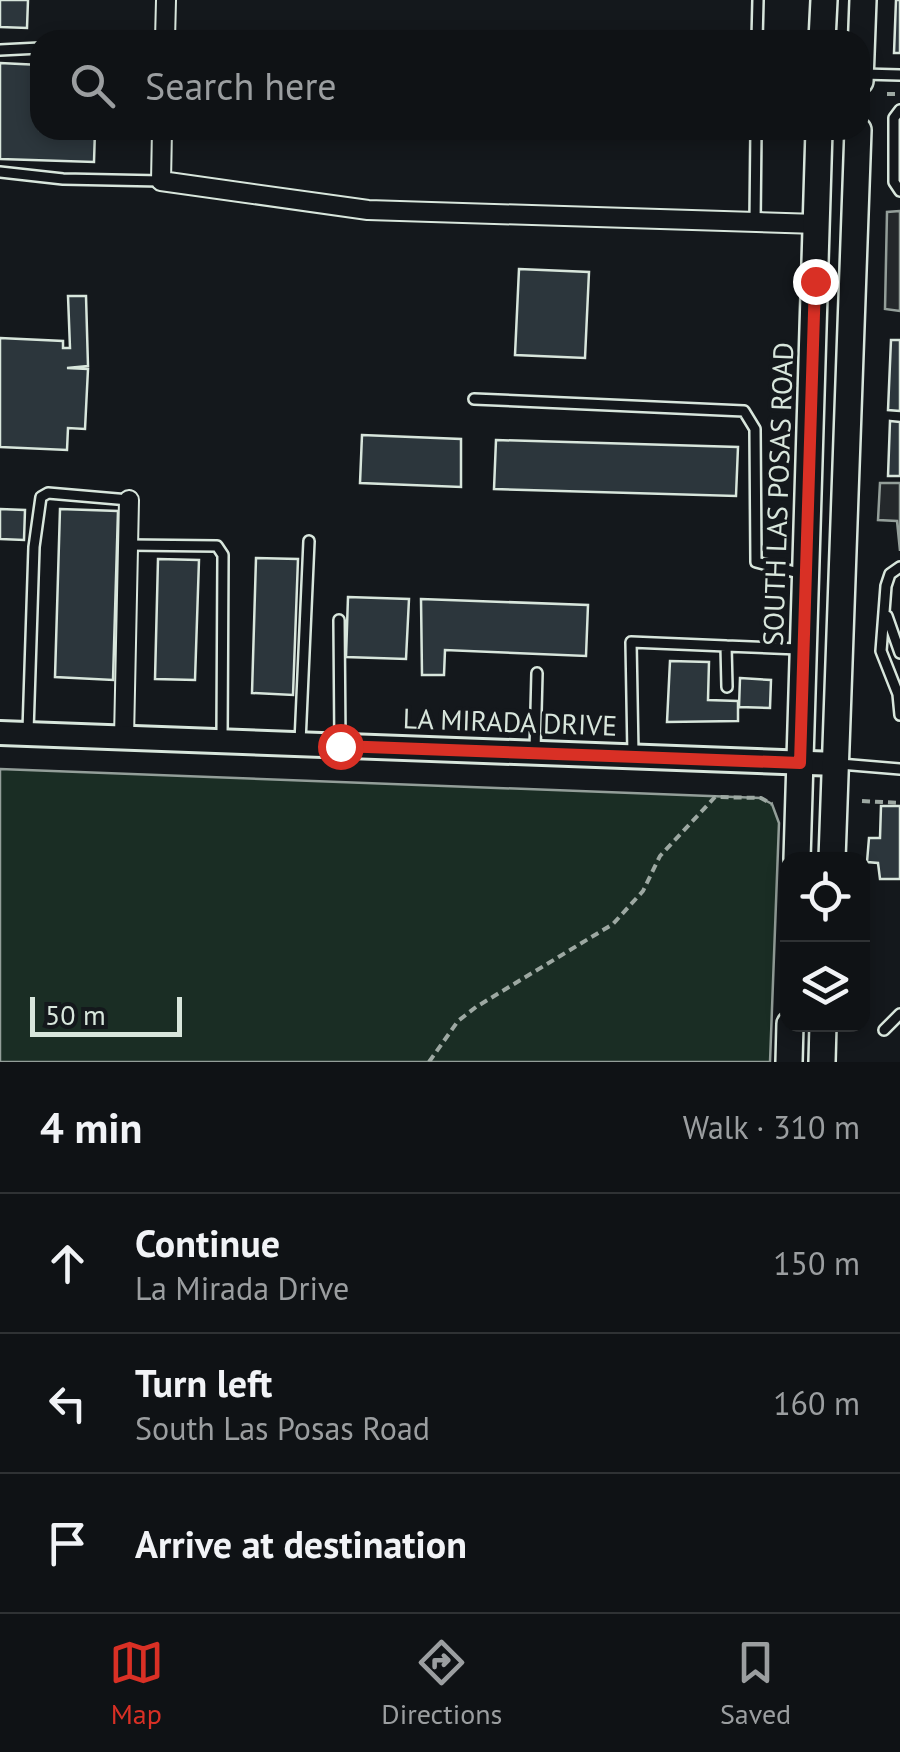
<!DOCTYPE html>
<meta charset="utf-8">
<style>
:root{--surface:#0f1215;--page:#181b1e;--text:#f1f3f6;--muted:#9b9ea0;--line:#2f3234;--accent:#d93025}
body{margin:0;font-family:"PT Sans",sans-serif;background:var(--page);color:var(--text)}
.controls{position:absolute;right:30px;bottom:30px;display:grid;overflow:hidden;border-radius:20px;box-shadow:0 5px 15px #0003}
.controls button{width:90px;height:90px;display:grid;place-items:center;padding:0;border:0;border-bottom:2px solid var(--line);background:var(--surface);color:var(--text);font:50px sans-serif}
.scale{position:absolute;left:30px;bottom:25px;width:152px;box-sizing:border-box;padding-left:10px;border:5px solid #d8e6dc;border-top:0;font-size:28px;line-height:35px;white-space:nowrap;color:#d8e6dc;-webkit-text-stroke:8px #14181c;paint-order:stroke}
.stop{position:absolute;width:30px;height:30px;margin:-22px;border:8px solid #d93025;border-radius:50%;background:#fff}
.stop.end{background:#d93025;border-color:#fff;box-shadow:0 2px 10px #0008}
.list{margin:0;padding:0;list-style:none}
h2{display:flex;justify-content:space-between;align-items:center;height:130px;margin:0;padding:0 40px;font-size:42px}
h2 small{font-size:32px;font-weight:400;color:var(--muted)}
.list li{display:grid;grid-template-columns:65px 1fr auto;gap:30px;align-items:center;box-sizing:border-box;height:140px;padding:0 40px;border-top:2px solid var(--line)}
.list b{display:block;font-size:38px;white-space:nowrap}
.list p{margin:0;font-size:32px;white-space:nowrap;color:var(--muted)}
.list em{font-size:32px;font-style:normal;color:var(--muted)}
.icon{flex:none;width:55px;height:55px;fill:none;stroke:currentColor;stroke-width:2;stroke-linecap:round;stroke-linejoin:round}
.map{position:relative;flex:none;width:900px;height:1062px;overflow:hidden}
.search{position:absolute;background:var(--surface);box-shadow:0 5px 15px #0003;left:30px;right:30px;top:30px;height:110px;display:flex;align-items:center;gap:25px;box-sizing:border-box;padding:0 35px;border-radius:30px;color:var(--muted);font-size:38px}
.sheet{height:550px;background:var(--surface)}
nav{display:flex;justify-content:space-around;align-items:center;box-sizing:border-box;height:140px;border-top:2px solid var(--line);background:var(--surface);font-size:28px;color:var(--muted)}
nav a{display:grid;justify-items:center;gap:5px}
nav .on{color:var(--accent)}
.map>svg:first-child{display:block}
</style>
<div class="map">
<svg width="900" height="1062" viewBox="0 0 900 1062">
<rect width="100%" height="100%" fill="#14181c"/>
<path fill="#1a2d24" stroke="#939e99" stroke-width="2.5" d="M0,769L761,798L772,804L779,823L770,1062H0Z"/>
<path fill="#24282b" stroke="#939e99" stroke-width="2.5" d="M900,211V311L885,309L887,212Z
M880,483H900V551L897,521L878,520Z"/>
<path fill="#2c363c" stroke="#d8e6dc" stroke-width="2.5" d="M0,0H28L27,28L0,27Z
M896,0H900V53H894Z
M0,63L40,65V130H95L94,162L0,159Z
M519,269L589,272L585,358L515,355Z
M68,296H86L88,366L67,368L88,369L85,429L68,428L67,450L0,447V338L63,341V348H70Z
M891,340H900V411L888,410Z
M890,421L900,422V476H888Z
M362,435L461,439V487L360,483Z
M496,440L738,447L736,496L494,489Z
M0,509L25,510L24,540L0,539Z
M60,509L118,511L113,680L55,677Z
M256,558L298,559L293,695L252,693Z
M158,559L199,560L195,680L155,679Z
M348,597L409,599L406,659L346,657Z
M421,599L588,605L586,656L445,650L444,675H422Z
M670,661L709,662L708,700L738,701V721L667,722Z
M740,678L771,680L770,708L739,707Z
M881,806H900V879H880L878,863L867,862L869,838H880Z"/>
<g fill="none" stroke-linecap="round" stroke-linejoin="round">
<g stroke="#d8e6dc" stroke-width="14">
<path id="service" d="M757,40L758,0
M0,50L40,48
M863,74L900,75
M900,110L894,118V182L900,191
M0,172L63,179L161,181
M755,222L756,130
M474,399L744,411L755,429L756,562L803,574
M128,545L217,546L223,555L222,738
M900,567L890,574L886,586L881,651L898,694L900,715
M887,616L900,653
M339,620L340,743
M726,646L798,649
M28,731L34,547L41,497L48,493L129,500
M300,742L309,541
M535,750L537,673
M633,754L631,642L726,646L727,687
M840,764L900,769
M884,1030L900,1014"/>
</g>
<g stroke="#d8e6dc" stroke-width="22">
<path id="minor" d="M165,40L166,0
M162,130L161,181L368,210L817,224
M124,738L129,500"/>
</g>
<g stroke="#d8e6dc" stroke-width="28">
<path id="tertiary" d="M0,733L837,764"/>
</g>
<g stroke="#d8e6dc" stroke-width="30">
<path id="secondary" d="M822,40L824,0
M860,81L863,0
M797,859L819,130
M832,859L858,130
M789,1062L790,1024
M822,1062L823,1024"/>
</g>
<path stroke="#9da8a2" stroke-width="4" stroke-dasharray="8 5" stroke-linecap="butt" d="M887,94H900
M862,801L900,803
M429,1062L458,1021L476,1007L613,924L643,891L660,856L715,797L761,798L772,804"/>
<use href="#service" stroke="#14181c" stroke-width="9"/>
<use href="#minor" stroke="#14181c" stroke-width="18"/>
<use href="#tertiary" stroke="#14181c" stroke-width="22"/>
<use href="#secondary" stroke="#14181c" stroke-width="25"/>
</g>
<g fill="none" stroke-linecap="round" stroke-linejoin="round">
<path stroke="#d93025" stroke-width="12" d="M340,746L800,763L815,281"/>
</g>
<g text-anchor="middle" stroke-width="8" stroke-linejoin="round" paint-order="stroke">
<g font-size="28" fill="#d8e6dc" stroke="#14181c">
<text transform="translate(778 494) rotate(-88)" y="10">SOUTH LAS POSAS ROAD</text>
<text transform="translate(510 722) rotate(2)" y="10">LA MIRADA DRIVE</text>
</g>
</g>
</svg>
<div class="controls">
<button><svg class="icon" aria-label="locate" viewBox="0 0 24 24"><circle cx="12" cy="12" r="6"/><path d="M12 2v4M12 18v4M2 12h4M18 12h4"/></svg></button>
<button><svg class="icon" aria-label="layers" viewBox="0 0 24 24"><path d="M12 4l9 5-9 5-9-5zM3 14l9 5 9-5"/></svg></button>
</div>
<div class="scale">50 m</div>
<div class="stop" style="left:340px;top:746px"></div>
<div class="stop end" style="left:815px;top:281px"></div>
<div class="search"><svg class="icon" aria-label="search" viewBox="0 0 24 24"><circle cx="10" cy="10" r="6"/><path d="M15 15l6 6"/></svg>Search here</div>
</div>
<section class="sheet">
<h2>4 min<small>Walk · 310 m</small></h2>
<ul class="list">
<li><svg class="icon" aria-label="ahead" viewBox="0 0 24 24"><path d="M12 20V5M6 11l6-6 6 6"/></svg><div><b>Continue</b><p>La Mirada Drive</p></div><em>150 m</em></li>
<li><svg class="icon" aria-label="left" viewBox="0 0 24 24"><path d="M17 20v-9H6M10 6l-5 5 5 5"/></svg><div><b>Turn left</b><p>South Las Posas Road</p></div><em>160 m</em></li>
<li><svg class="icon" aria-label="arrive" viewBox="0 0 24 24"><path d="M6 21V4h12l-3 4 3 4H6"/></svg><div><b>Arrive at destination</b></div></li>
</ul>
</section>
<nav>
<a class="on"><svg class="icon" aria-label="map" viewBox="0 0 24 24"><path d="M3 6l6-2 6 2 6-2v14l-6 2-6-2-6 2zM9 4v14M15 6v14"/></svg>Map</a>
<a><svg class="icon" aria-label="directions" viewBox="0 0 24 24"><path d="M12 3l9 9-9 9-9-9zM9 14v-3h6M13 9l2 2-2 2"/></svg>Directions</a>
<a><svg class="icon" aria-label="saved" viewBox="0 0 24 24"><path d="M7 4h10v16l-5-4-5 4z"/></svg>Saved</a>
</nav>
